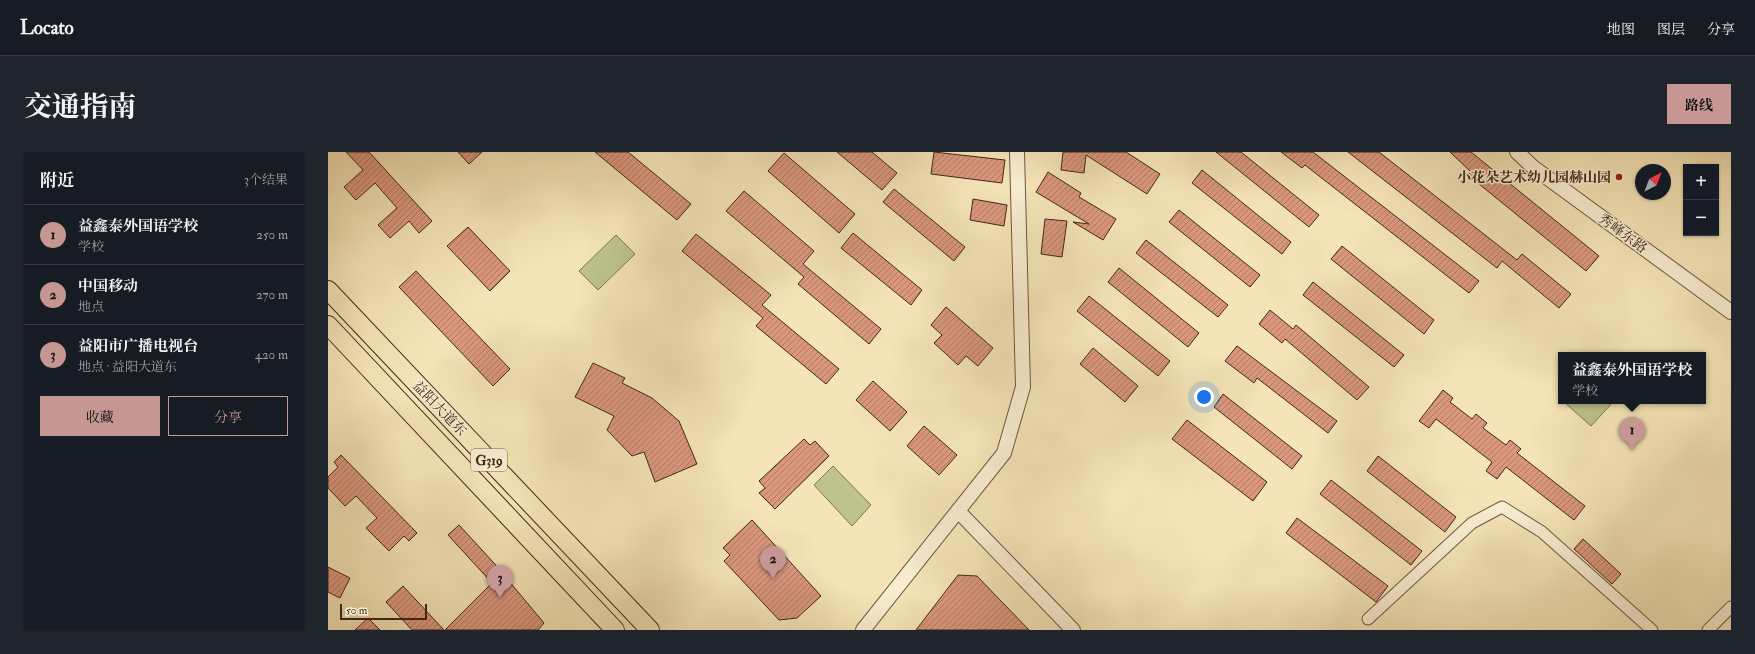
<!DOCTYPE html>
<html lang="zh">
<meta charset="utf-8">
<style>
:root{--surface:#171b24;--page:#20242c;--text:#f1f3f6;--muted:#9ea1a6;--line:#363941;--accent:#c59692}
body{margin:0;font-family:"IM FELL Double Pica","Noto Serif SC",serif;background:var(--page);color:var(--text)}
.controls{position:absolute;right:12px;top:12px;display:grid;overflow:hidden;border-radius:0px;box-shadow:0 1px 3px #0004}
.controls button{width:36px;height:36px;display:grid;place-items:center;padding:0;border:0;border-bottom:1px solid var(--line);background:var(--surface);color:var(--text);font:20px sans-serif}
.compass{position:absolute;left:1307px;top:12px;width:36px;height:36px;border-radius:50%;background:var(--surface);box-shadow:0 1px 3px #0004;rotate:42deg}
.scale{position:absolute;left:12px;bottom:10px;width:87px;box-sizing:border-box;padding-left:4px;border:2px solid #412718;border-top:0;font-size:11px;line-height:14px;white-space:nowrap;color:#412718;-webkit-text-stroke:3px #f8edd0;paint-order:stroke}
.you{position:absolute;left:876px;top:245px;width:14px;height:14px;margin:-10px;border:3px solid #fff;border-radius:50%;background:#1a73e8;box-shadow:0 0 0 6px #1a73e833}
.badge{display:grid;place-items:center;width:26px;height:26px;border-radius:50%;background:var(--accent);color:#111;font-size:13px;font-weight:700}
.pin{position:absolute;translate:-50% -33px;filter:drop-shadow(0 1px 2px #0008)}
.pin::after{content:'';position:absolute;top:21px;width:14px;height:12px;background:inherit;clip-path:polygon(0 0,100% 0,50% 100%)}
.popup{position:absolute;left:1230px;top:200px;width:148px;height:52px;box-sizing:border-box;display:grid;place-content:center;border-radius:0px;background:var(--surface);filter:drop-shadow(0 1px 3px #0005);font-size:13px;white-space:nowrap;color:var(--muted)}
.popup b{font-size:15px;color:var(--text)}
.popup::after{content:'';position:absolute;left:50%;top:100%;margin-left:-8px;border:8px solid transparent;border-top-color:var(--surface)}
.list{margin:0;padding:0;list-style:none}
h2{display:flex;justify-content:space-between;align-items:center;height:52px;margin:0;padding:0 16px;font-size:17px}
h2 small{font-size:13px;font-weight:400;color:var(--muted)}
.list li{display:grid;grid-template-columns:26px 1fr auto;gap:12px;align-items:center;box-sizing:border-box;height:60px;padding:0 16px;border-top:1px solid var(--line)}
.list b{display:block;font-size:15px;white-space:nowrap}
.list p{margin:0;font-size:13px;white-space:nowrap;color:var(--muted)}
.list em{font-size:13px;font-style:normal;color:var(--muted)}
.actions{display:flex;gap:8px;padding:12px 16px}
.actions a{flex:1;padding:9px 0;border:1px solid var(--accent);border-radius:0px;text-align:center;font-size:14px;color:var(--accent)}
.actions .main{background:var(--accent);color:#111}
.map{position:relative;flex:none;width:1403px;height:478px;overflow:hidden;border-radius:0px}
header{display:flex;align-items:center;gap:24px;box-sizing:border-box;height:56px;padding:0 20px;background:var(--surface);border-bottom:1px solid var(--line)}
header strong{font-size:19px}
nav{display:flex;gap:22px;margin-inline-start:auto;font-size:14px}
.intro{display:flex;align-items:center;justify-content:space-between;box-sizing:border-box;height:96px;padding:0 24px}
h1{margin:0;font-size:28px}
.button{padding:10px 18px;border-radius:0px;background:var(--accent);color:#111;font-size:14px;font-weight:700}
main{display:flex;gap:24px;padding:0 24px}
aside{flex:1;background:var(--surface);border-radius:0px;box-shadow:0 1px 3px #0004}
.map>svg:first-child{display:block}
</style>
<header>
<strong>Locato</strong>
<nav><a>地图</a><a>图层</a><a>分享</a></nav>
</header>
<div class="intro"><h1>交通指南</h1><a class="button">路线</a></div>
<main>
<aside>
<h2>附近<small>3个结果</small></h2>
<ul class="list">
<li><span class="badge">1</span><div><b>益鑫泰外国语学校</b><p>学校</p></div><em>250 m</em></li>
<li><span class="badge">2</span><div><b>中国移动</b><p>地点</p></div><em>270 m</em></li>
<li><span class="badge">3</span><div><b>益阳市广播电视台</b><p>地点 · 益阳大道东</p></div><em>420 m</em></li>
</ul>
<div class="actions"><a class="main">收藏</a><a>分享</a></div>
</aside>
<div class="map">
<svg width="1403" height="478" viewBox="0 0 1403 478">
<defs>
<pattern id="building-hatch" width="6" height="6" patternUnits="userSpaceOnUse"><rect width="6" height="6" fill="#da977e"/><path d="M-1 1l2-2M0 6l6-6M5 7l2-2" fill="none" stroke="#b27b66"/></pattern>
</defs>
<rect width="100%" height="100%" fill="#f4e4b7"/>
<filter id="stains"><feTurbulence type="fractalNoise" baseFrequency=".005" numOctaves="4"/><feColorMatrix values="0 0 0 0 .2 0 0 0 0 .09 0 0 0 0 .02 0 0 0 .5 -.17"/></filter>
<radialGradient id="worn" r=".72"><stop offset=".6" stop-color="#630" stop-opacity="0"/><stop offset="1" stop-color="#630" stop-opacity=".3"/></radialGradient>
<path fill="#bec38c" stroke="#807552" d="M288,83L307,102L270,138L251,119Z
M1235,249H1286L1263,274Z
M505,314L543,353L524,374L486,333Z"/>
<path fill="url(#building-hatch)" stroke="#412718" d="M18,0H41L104,69L91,81L81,69L62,86L50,73L69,56L47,31L28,48L16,35L35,18Z
M130,0H154L141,12Z
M267,0H300L363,52L349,68Z
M509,0H544L569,21L554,38Z
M606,0L677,8L674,31L603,22Z
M735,0H798L832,22L819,42L758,3L756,21L733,18Z
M888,0H913L991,63L981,75Z
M953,0H985L1151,129L1141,141L977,13L974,16Z
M1020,0H1051L1189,108L1194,102L1243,142L1231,156L1174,109L1169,116Z
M1122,0H1143L1271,104L1258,119L1140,23L1143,20Z
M456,1L527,62L511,81L440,19Z
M874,18L963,90L954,102L864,31Z
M720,20L753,41L751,45L788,67L775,88L745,70L761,72L708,40Z
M566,37L637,95L626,109L555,50Z
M416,39L486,99L475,112L553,177L541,192L470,132L476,125L398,59Z
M645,47L679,53L676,74L642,68Z
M851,58L932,123L922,135L841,70Z
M717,67L739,69L734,105L713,102Z
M140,75L182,119L162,139L119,94Z
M525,81L594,138L583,153L513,96Z
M368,82L443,143L434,153L511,217L498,232L428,174L435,166L354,99Z
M818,88L900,153L890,165L808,101Z
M1014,94L1106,168L1096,182L1003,107Z
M791,116L871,181L860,195L780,130Z
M88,119L182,217L165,234L71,135Z
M985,130L1076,203L1066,215L975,143Z
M761,144L842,209L830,224L749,159Z
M618,155L665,196L650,214L638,204L630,213L606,191L614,183L603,173Z
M942,158L965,177L968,173L1041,235L1029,248L957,187L954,191L931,172Z
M909,194L1009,269L1000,281L929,226L926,231L897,209Z
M765,196L810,234L797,250L752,212Z
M265,211L297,226L294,231L324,246L351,269L369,312L327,330L316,300L304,304L279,278L286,264L247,245Z
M545,229L579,260L562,279L528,248Z
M1115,238L1125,246L1122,250L1144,267L1148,262L1159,271L1155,276L1178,293L1182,288L1193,297L1189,301L1257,354L1246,368L1178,315L1169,327L1158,319L1164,310L1108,267L1101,276L1091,269Z
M895,242L974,304L964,317L886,255Z
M859,268L939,330L925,349L844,287Z
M596,274L629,303L611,323L579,294Z
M476,287L482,293L487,289L501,304L447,357L431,341L437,336L431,329Z
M13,303L89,381L81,389L76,384L61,399L38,376L49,366L28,344L17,354L0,336V325L10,315L6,310Z
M1050,304L1128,365L1117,380L1039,319Z
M1003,328L1094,399L1083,413L992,342Z
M969,366L1060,434L1048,450L958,381Z
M424,368L493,444L469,466L451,468L396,409L402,403L395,396Z
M131,373L165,410L216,471L210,478H117L164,431L120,383Z
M1255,387L1293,422L1284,432L1246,397Z
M0,415L22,426L12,446L0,440Z
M630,423L649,424L701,478H588Z
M75,434L116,478H84L58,450Z
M40,466L52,478H27Z"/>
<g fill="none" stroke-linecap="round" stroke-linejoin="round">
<g stroke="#6e5640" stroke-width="13">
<path id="minor" d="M1040,467L1144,371L1174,355L1214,380L1324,478
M1380,478L1403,455"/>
</g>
<g stroke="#6e5640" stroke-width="16">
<path id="tertiary" d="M1189,0L1206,16L1403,160
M630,359L745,478
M535,478L676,301L695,235L689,0"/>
</g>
<g stroke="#412718" stroke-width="20">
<path id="primary" d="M0,138L322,478
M0,173L287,478"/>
</g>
<use href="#minor" stroke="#f8edd0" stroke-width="11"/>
<use href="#tertiary" stroke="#f8edd0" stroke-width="14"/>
<use href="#primary" stroke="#f4e4b7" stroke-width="18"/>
</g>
<circle fill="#8f2418" stroke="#f8edd0" stroke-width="1.5" cx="1291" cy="25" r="4"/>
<g text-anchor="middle" stroke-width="3" stroke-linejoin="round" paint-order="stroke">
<rect fill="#f8edd0" stroke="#78624f" stroke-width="1" x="143" y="297" width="36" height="22" rx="3"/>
<g font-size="13" font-weight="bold" fill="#412718">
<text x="161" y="313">G319</text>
</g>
<g font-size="14" font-weight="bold" fill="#412718" stroke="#f8edd0" text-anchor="end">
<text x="1283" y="30">小花朵艺术幼儿园赫山园</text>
</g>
<g font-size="14" fill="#412718" stroke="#f8edd0">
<text transform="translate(1295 81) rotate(36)" y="5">秀峰东路</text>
<text transform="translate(112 256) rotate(46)" y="5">益阳大道东</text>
</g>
</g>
<rect width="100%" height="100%" filter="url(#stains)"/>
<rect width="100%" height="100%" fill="url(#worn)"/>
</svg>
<div class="controls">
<button>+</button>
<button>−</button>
</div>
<svg class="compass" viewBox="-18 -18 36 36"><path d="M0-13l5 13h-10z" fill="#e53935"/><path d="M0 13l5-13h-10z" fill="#9ea1a6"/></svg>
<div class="scale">50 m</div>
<div class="you"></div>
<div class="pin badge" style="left:1304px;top:298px">1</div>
<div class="popup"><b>益鑫泰外国语学校</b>学校</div>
<div class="pin badge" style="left:445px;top:427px">2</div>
<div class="pin badge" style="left:172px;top:446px">3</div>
</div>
</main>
